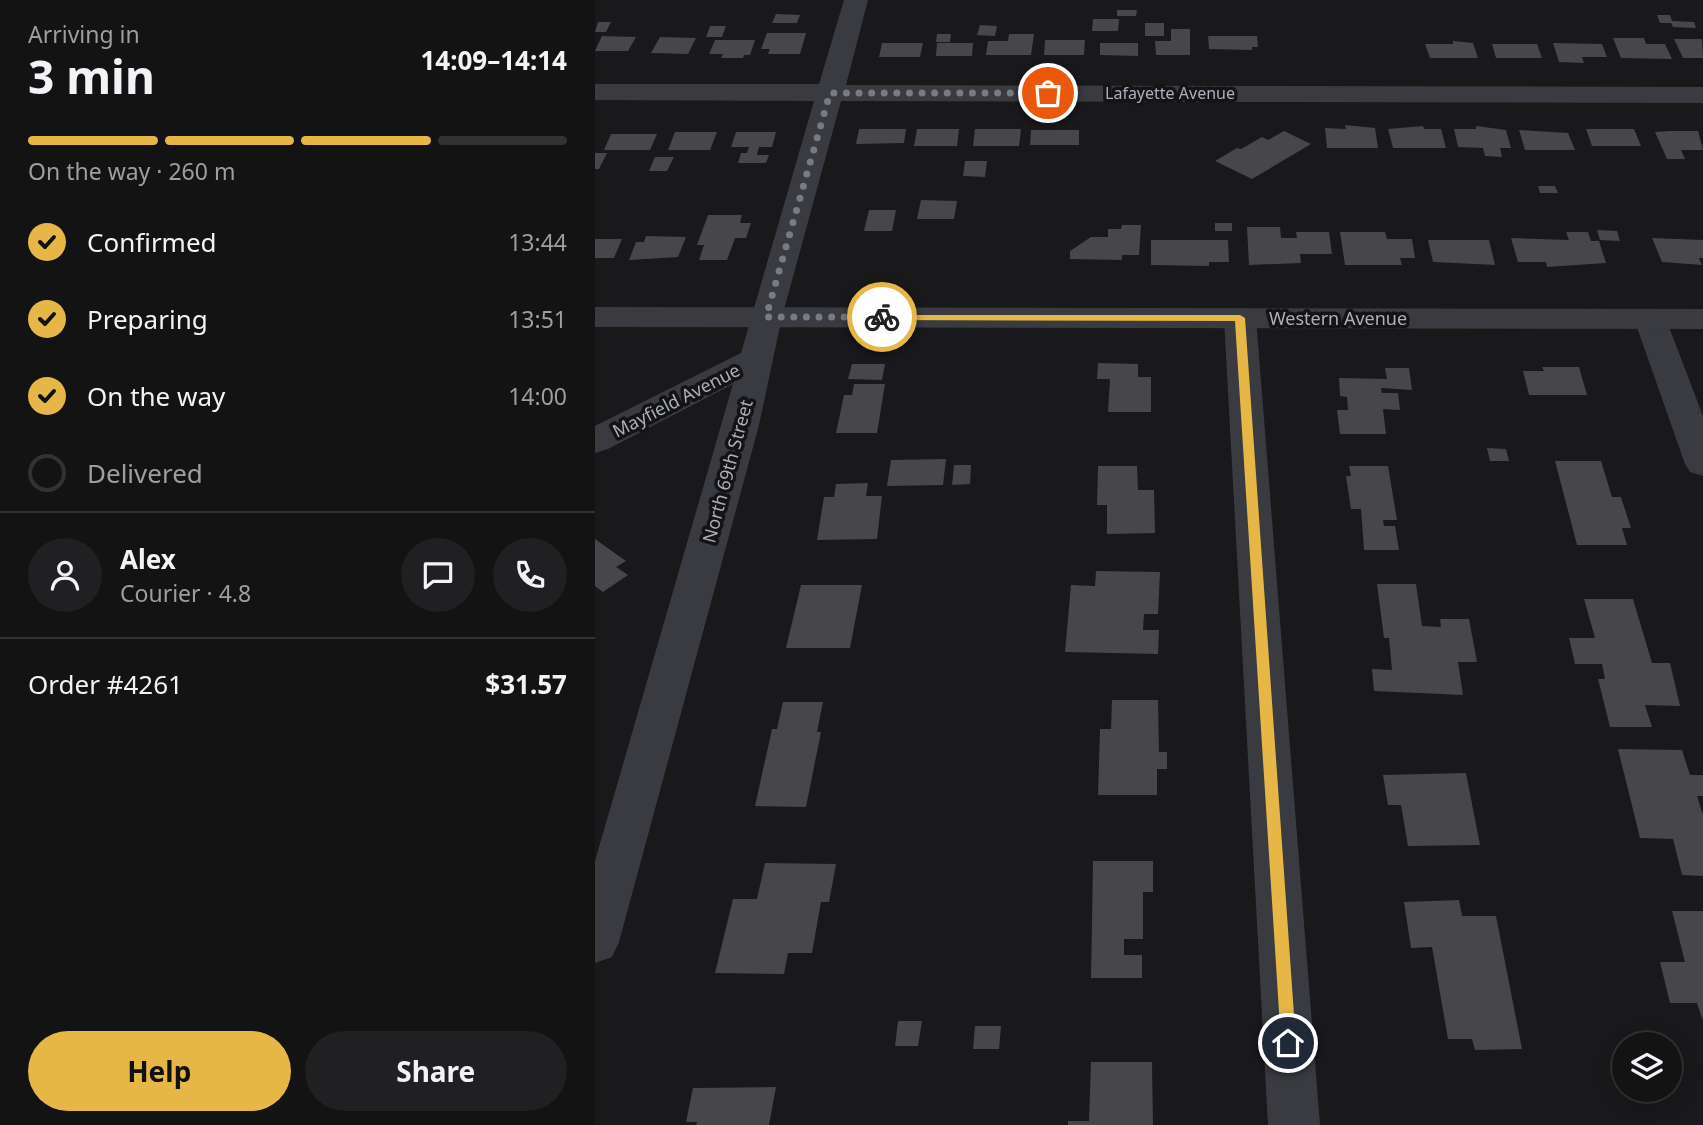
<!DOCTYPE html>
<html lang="en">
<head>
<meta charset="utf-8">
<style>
	:root { --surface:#131314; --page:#202022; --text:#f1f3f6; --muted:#9d9ea0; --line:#323234; --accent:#e6b747 }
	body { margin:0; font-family:"Noto Sans",sans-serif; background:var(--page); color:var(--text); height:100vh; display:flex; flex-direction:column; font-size:26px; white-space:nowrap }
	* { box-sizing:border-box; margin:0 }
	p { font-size:23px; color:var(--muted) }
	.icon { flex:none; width:38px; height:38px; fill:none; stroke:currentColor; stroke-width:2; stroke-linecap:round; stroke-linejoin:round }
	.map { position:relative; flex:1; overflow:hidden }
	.side { display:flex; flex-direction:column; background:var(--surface); width:595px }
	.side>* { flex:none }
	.buttons { position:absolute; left:1017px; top:1032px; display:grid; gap:14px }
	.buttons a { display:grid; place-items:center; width:70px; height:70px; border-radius:50%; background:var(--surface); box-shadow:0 4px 18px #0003,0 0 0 2px var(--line); font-size:35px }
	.pin { position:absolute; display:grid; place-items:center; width:60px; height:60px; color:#fff; margin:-30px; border:4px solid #fff; border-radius:50%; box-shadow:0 2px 7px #0007 }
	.courier { position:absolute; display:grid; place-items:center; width:70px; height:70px; margin:-35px; border:5px solid #e6b747; border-radius:50%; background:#fff; color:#222; box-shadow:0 2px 9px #0007 }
	.head em { font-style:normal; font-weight:700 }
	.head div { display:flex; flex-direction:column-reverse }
	.head { display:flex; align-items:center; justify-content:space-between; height:119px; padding:0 28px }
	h1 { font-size:46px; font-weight:700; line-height:52px }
	.bar { display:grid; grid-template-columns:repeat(4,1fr); gap:10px 7px; align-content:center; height:84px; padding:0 28px }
	.bar i { height:9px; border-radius:5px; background:var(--line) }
	.bar .on { background:var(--accent) }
	.bar p { grid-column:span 4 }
	.line { display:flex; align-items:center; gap:18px; padding:0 28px; border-top:2px solid var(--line) }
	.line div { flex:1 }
	.round { display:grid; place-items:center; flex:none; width:74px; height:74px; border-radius:37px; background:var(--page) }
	ol { padding:0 28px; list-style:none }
	li { display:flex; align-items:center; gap:21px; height:77px }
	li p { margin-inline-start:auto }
	li .icon { padding:7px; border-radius:50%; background:var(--accent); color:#111; stroke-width:4 }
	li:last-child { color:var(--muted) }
	li i { width:38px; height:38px; border:4px solid var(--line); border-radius:50% }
	.action { display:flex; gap:14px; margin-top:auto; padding:14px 28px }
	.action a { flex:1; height:80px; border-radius:42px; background:var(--accent); color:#111; font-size:28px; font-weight:700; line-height:80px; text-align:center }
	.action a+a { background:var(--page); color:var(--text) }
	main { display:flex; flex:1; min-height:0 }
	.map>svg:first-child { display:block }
</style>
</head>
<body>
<main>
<section class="side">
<div class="head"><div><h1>3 min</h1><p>Arriving in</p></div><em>14:09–14:14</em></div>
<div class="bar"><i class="on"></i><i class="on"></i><i class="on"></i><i></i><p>On the way · 260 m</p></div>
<ol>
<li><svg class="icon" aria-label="check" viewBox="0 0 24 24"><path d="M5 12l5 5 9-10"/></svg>Confirmed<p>13:44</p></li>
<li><svg class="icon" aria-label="check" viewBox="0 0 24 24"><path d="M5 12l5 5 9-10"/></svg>Preparing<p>13:51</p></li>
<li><svg class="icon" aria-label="check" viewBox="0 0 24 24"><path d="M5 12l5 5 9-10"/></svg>On the way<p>14:00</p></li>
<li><i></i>Delivered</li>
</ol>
<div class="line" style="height:126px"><a class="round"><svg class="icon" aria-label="person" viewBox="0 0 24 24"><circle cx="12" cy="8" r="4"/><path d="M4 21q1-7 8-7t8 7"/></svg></a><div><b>Alex</b><p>Courier · 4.8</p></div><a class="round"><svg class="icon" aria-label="chat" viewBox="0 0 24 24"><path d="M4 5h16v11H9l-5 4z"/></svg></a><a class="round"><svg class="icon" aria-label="phone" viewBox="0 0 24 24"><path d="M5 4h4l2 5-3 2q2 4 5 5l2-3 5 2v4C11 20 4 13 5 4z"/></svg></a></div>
<div class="line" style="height:91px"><div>Order #4261</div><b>$31.57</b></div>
<div class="action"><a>Help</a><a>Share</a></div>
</section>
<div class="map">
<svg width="1108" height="1125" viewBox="0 0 1108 1125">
	<rect width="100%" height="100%" fill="#19191b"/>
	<path fill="#46464b" d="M522 10H542L541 16H522Z
		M181 14 205 15 202 23H177Z
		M1062 15H1075L1077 21 1099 22 1101 28 1078 27 1076 23H1065Z
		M498 19H524L523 31H497Z
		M3 22H16L11 32H0Z
		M550 23H569V36H550Z
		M385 25 402 26 400 36 382 35Z
		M115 26H131L127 37H111Z
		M576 29H595V55H561L560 41H576Z
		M172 33H211L205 54H173L175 49H166Z
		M342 34H356L355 42H341Z
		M414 34H439L436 55H391L393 41H413Z
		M7 36 41 37 33 51H0Z
		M613 36H662L663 47H657V50L614 49Z
		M65 37 101 38 93 54 56 53Z
		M1018 38H1049L1051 44H1070L1077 59 1026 58Z
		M1079 39H1107L1108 58H1088Z
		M120 40H160L155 55H149L148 58H126L128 54H114Z
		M450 40H490L489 55H449Z
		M858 41 878 43 883 58H835L830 44H858Z
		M287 43H328L325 57H284Z
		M342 43H378L377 56H341Z
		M505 43H543V56L505 55Z
		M958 43 1007 44 1012 57H987L989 63 964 62Z
		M897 44H942L947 58H901Z
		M750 125 780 128 783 148H732L730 128 751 129Z
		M828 126 829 129H846L851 148H798L793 129Z
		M881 126 911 130 916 148H905L907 157 890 156 888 148 863 147 859 129H881Z
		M264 129H311L309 143 261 144Z
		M322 129H364L362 146H319Z
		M380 129H426L424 146H378Z
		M991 129H1039L1046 146H997Z
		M436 130H484V145H435Z
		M924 130 973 133 980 150H930Z
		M689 131 716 144 657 179 620 161 642 148 646 149 667 137 673 140Z
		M1075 131H1103L1108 150H1086L1090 159H1072L1060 132Z
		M80 132H122L115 150H73Z
		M141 132H181L177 147H164L162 155H174L171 163H143L146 153H152L154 147H136Z
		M16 134H62L55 150H9Z
		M0 153H12L4 169H0Z
		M60 157H79L72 171H54Z
		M370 161H392L390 177 368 176Z
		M943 186H960L963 193H945Z
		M326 200 362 201 359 219H322Z
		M274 210H301L297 231H269Z
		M113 215H147L145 223H156L151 238H140L132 260H104L109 245H102Z
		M620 223H637V231H620Z
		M527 225H546L544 255H527V260L475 259V251L496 237H513V229H526Z
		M652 227H685L686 238H702L701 232H734L737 254H705L706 263 654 265Z
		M1002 230 1022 231 1025 241 1005 240Z
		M745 232H790L792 239H817L820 258H805L807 265H750Z
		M971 232H993L996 241H1004L1011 263 952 267 951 262H923L916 238 974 240Z
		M51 236 91 237 83 257 34 260 41 242H49Z
		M1057 238 1108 240V258H1104L1107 265 1067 262Z
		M0 239H27L19 258H0Z
		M556 240H633L634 262H614V266L556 265Z
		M833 240H894L900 265 838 262Z
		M503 363 543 364V377H556V412H513L515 379H502Z
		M257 364H290L287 380 253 379Z
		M947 367H984L992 395H934L928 371H949Z
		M790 368H814L817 390 786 388 787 393H803L805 410 788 409 791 434H745L742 410H753L752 397 745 396 744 378 792 379Z
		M259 384H290L282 433H241L249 395H257Z
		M892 448 911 449 914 461H895Z
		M351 459 348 485 292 486 296 460Z
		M960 461H1006L1017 497H1026L1036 528H1027L1032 545H982Z
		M359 465H376L375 484 357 485Z
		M503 466H542L543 490H559L560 533 512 534V505H502Z
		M754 466H793L802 520H788L789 526H800L804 550H769L766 509H756L751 476H756Z
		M273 483 271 496H287L282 539 222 540 229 497H239L241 484Z
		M0 539 31 561 21 567 33 575 8 592 0 586Z
		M501 571 565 572 563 614H549L548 630H564L563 654 470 652 476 585 500 586Z
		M782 584H821L827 626 846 627 845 619H874L882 662H863L868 695 779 691 777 669 797 670 794 638H789Z
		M206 585H267L255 648H191Z
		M989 599H1038L1057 663H1075L1085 706 1050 705 1057 727H1015L1003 679H1010L1007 664H980L974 638H1000Z
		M517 700H563L564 752H572V769H562V795H503L505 729H516Z
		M188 702H228L222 732H226L211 807 160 806 177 729H182Z
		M1023 749 1087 750 1095 775H1108V796H1102L1108 815V876L1087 875 1078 839 1045 838Z
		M871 773 885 845 813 846 806 805H793L788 775Z
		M498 861H558V892H548V939H529V955H547V978H496Z
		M170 863 241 864 234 902H226L217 953H193L189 974 120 973 138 899H162Z
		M864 900 867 916H901L927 1049 880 1050 877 1039H853L837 947 816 948 809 902Z
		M1077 911H1108V1021L1102 1003H1075L1065 962H1090Z
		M303 1021H327L323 1046H300Z
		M380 1026H406L404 1049H378Z
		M496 1062H557L558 1125H473V1121H494Z
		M181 1087 174 1125H101L102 1122H91L98 1088Z"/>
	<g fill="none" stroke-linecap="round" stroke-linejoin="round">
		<path fill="#3a3b40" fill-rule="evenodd" d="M249 0H273L251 85 1108 87V103L246 101 187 317 164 425 24 942 17 957 0 963V861L138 384 13 449 0 453V426L146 353 219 101 0 100V84H224Z
			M645 308 657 311 661 318 725 1125H673L629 318 633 311Z
			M1055 309 1067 312 1071 319 1108 416V476L1095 472 1090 464 1039 319 1043 312Z"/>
		<path fill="#3a3b40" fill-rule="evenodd" d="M0 307 1108 309V329L0 327Z"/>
	</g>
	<path fill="#e6b747" d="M283 315H645L650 318 701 1043 699 1048H688L686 1043 640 321 287 320 283 319Z"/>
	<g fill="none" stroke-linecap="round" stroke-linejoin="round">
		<path stroke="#797b82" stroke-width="7" stroke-dasharray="0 12.6" d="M287 317H171L235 93H453"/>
	</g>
	<g text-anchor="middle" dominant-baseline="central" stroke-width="7" stroke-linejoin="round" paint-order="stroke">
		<g font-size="16" fill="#acb0ba" stroke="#141416">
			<text x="575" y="93">Lafayette Avenue</text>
		</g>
		<g font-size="18" fill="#acb0ba" stroke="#141416">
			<text x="743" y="318">Western Avenue</text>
			<text transform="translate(81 400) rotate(-27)">Mayfield Avenue</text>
			<text transform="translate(132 471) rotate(-75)">North 69th Street</text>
		</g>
	</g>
</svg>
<div class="buttons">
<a><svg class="icon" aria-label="layers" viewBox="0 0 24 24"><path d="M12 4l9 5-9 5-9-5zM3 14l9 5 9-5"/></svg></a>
</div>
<div class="pin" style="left:453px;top:93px;background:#ea580c"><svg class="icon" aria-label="bag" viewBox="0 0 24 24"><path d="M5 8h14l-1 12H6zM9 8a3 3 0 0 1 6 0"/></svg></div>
<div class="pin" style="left:693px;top:1043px;background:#1f2937"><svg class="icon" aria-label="home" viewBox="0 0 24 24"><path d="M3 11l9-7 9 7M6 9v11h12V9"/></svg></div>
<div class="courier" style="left:287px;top:317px"><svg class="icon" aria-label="bike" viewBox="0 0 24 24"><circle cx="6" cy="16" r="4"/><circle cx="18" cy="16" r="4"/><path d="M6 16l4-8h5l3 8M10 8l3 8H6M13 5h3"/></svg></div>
</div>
</main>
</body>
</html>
